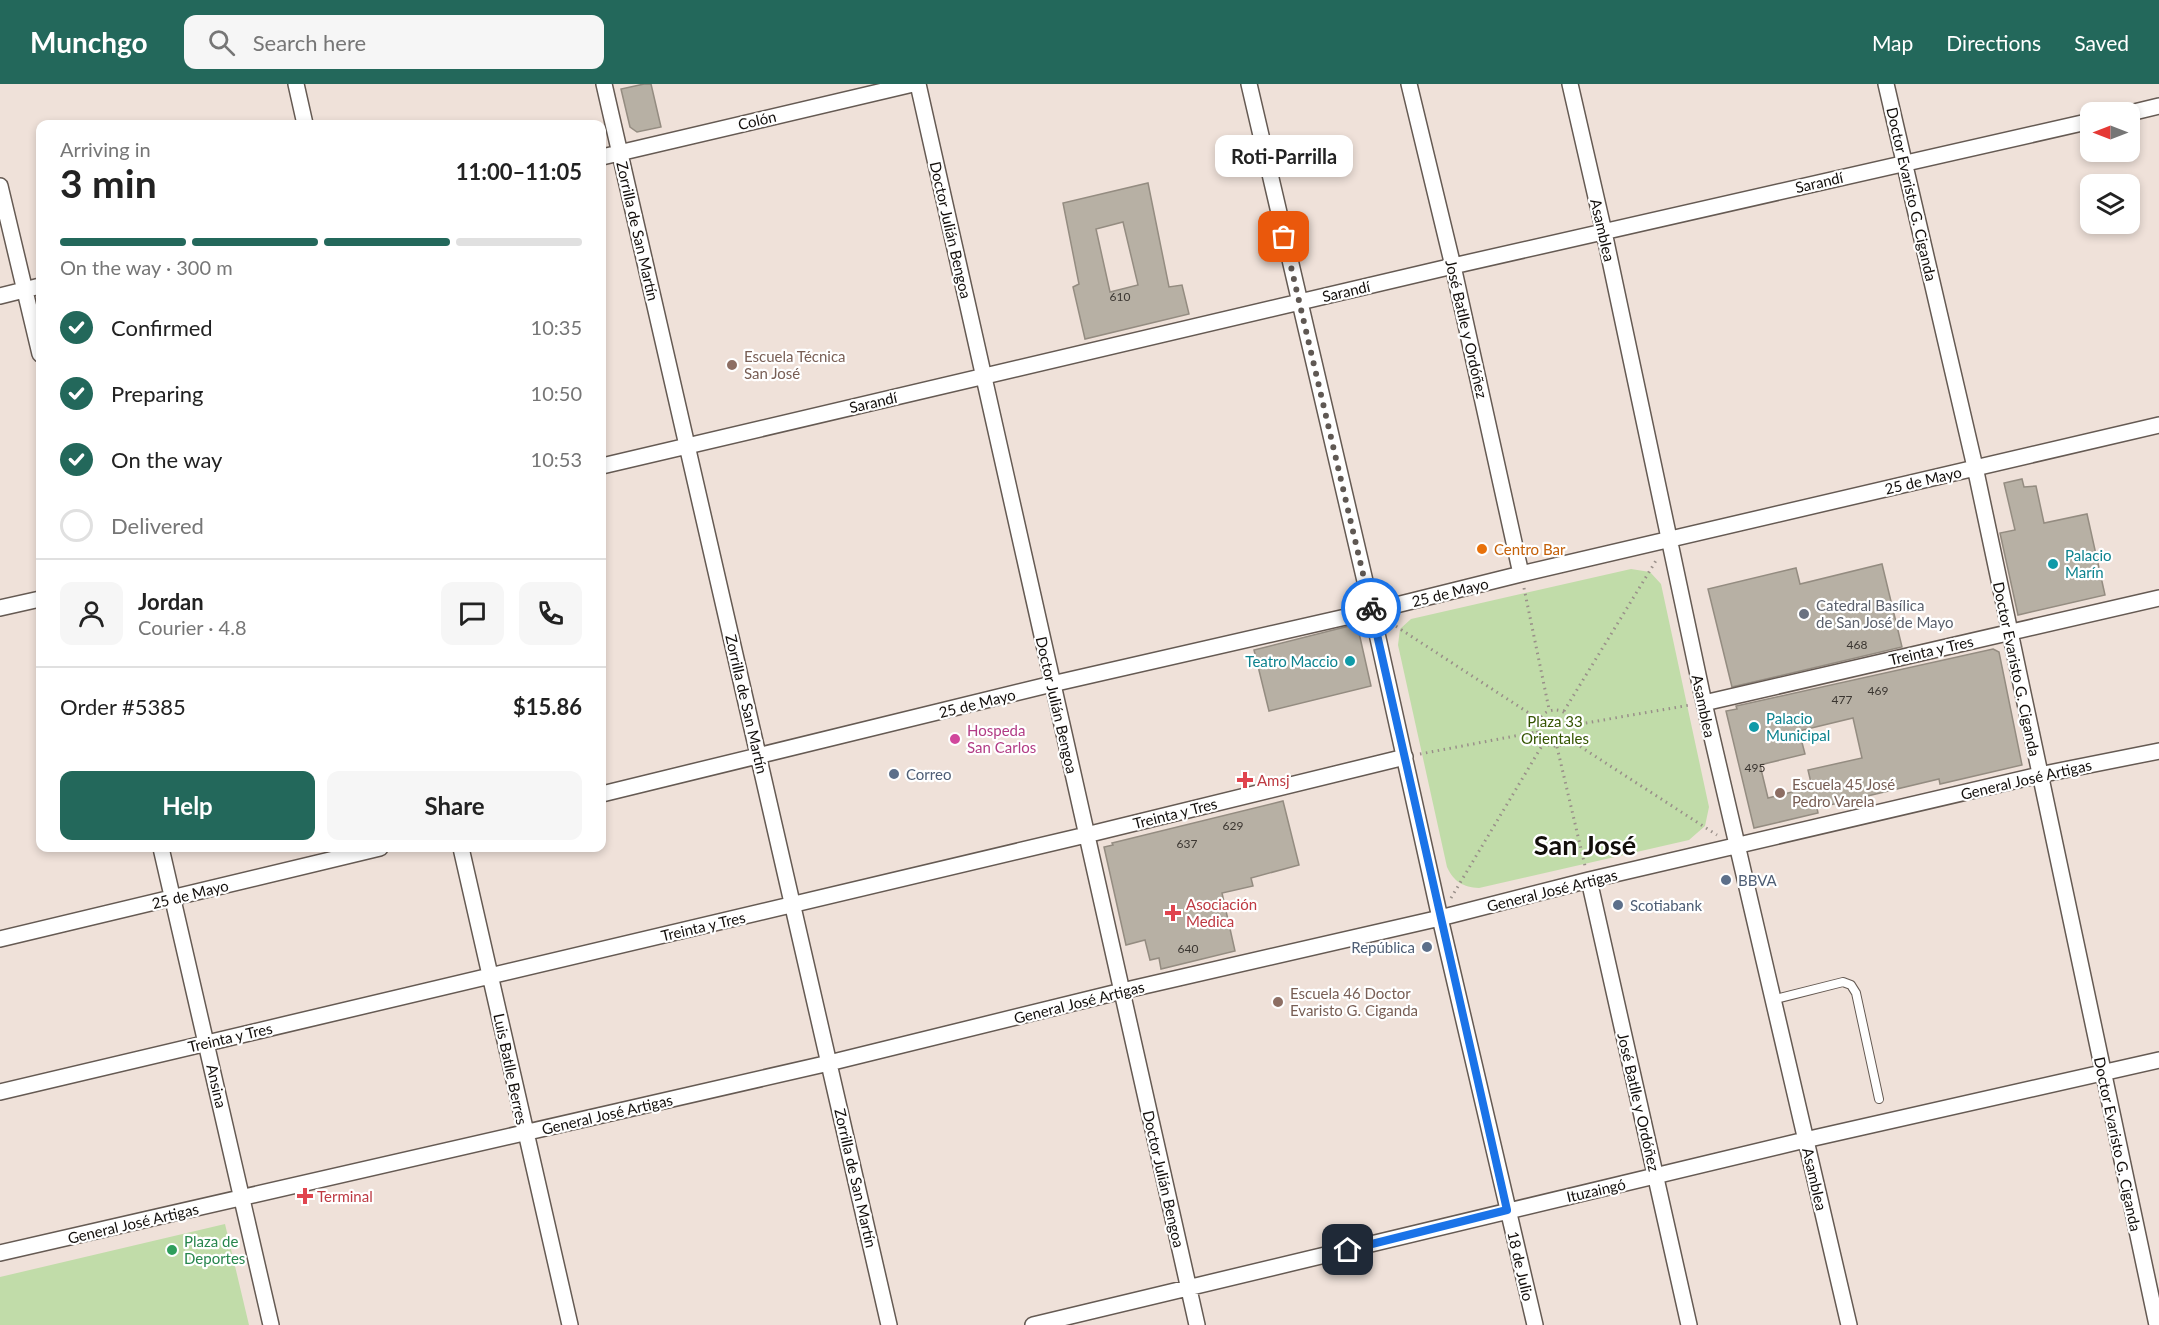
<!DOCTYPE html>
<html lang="en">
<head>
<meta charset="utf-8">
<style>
	:root { --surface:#fff; --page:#f6f6f6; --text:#222; --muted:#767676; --line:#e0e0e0; --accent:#23685b }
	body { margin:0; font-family:Lato,sans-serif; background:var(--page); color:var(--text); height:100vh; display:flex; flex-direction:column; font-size:22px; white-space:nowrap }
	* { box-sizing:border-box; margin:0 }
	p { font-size:20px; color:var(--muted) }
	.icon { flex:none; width:33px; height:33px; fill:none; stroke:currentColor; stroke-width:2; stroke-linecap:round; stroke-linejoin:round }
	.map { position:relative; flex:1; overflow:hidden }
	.drawer { position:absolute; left:36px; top:36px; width:570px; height:732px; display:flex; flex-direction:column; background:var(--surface); border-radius:12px; box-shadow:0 3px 9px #0003 }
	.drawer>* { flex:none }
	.needle { width:39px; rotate:270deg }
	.fabs { position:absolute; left:2080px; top:18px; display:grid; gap:12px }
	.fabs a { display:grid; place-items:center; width:60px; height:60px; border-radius:12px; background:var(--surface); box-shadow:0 3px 9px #0003; font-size:30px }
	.pin { position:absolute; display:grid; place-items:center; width:51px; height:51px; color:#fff; margin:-26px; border-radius:12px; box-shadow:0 3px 9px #0006 }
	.courier { position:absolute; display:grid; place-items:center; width:60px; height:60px; margin:-30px; border:4px solid #1a73e8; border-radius:50%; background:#fff; color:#222; box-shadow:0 2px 8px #0007 }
	.bubble { position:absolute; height:42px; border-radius:12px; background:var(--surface); box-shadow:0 3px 9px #0003; font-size:20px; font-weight:700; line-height:42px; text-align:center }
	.overview em { font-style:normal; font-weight:700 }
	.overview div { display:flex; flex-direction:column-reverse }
	.overview { display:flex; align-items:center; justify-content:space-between; height:102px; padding:0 24px }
	h1 { font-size:39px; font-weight:700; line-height:45px }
	.bar { display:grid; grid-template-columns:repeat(4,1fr); gap:9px 6px; align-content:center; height:72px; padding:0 24px }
	.bar i { height:8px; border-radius:4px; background:var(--line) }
	.bar .active { background:var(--accent) }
	.bar p { grid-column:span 4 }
	.line { display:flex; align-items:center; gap:15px; padding:0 24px; border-top:2px solid var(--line) }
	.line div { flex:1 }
	.round { display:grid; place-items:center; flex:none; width:63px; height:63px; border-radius:12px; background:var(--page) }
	ol { padding:0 24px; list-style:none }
	li { display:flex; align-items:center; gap:18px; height:66px }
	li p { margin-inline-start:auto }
	li .icon { padding:6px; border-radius:50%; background:var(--accent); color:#fff; stroke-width:4 }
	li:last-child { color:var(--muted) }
	li i { width:33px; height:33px; border:3px solid var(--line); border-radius:50% }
	.cta { display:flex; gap:12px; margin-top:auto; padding:12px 24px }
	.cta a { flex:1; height:69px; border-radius:12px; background:var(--accent); color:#fff; font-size:24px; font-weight:700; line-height:69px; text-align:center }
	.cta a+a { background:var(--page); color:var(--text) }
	header { display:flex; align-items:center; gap:36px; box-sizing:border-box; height:84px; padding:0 30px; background:var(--accent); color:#fff }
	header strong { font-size:28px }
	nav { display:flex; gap:33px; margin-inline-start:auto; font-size:21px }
	.search { width:420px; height:54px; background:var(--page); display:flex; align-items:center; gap:15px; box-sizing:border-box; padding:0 21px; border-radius:12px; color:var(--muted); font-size:22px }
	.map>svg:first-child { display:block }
</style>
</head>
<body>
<header>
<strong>Munchgo</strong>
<div class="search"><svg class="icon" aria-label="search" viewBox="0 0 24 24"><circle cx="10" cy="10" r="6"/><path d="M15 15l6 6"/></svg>Search here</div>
<nav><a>Map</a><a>Directions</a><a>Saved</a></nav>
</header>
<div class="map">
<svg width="2159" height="1241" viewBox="0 0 2159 1241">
	<rect width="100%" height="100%" fill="#efe1d9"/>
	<path fill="#c1dca9" d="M1631 485 1650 488 1661 500 1709 723 1705 742 1689 756 1479 804C1463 803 1454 798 1447 783L1398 561 1400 545 1411 535Z
		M225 1140 249 1241H0V1193Z"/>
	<path fill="#b7b0a4" stroke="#948c81" stroke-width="1.5" fill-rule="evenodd" d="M644 0H651L661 43 637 48 630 43 621 5Z
		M1148 99 1169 203 1182 201 1189 230 1085 255 1073 203 1079 200 1063 119ZM1123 138 1138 201 1110 208 1096 145Z
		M2022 395 2024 403 2036 402 2044 439 2087 430 2105 511 2018 531 2000 449 2015 446 2004 399Z
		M1882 480 1902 563 1732 603 1708 505 1796 484 1800 500Z
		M1357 540 1371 602 1269 627 1254 566Z
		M1993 565 1999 568 2022 681 1940 700 1939 695 1817 724 1818 729 1754 744 1726 627 1737 625 1736 622ZM1853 634 1862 674 1808 686 1812 703 1768 714 1760 681 1805 670 1799 647Z
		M1283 717 1299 781 1251 794 1253 802 1222 809 1235 867 1161 885 1159 874 1150 876 1145 856 1126 861 1104 763 1113 761 1112 759Z"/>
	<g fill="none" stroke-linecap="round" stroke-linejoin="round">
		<g stroke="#655a53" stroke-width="10">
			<path id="lane" d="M1772 916 1843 898 1851 901 1856 909 1879 1015"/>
		</g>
		<g stroke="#655a53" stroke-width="18">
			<path id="street" d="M296 0 305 40
				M604 0 889 1241
				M918 0 1197 1241
				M1249 0 1372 527 1440 834 1535 1241
				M1409 0 1453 182 1521 490
				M1570 0 1604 148 1704 619 1849 1241
				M1886 0 1975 383 2157 1241
				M2130 29 2159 22
				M602 73 913 0
				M0 102 40 270
				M0 212 40 202
				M602 382 1453 182 2091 37
				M0 524 40 515
				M1704 619 2159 514
				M602 710 1052 600 1372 527 1521 490 2159 341
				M161 764 271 1241
				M461 764 570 1241
				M1589 796 1689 1241
				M0 855 380 764
				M0 1008 1086 751 1405 673
				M0 1169 829 979 1122 907 1440 834 1589 796 2039 691 2159 667
				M1033 1241 1805 1056 2159 976"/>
		</g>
		<path stroke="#998f89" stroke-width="3" stroke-dasharray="1.5 4.5" stroke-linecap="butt" d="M1524 504 1549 625
			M1391 539 1538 635
			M1537 644a18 18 0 1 1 36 0a18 18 0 1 1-36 0Z
			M1564 627 1657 475
			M1574 641 1690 621
			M1570 656 1717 751
			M1557 663 1585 782
			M1420 670 1536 648
			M1451 814 1543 660"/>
		<use href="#lane" stroke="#fff" stroke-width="8"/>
		<use href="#street" stroke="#fff" stroke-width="15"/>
	</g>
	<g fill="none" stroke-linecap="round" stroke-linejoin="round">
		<path stroke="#5f5853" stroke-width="6" stroke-dasharray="0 10.8" d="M1284 153 1371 524"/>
		<path stroke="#1a73e8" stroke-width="8" d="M1348 1166 1507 1126 1371 524"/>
	</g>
	<g fill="#8d6e63" stroke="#fff" stroke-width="2">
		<circle cx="732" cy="281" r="6"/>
		<circle cx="1780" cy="709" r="6"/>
		<circle cx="1278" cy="918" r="6"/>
	</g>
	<circle fill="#e8710a" stroke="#fff" stroke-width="2" cx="1482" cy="465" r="6"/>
	<g fill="#0f9aa8" stroke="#fff" stroke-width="2">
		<circle cx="2053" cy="480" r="6"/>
		<circle cx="1350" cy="577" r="6"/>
		<circle cx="1754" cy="643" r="6"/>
	</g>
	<circle fill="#6b7280" stroke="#fff" stroke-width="2" cx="1804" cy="530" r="6"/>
	<circle fill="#d1479c" stroke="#fff" stroke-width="2" cx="955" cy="655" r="6"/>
	<g fill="#5c6f8a" stroke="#fff" stroke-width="2">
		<circle cx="894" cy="690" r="6"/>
		<circle cx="1726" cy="796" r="6"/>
		<circle cx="1618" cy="821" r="6"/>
		<circle cx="1427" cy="863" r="6"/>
	</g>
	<g fill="#e0444e" stroke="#fff" stroke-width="2">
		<path d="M1242 687h6v6h6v6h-6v6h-6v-6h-6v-6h6z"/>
		<path d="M1170 820h6v6h6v6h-6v6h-6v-6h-6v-6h6z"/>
		<path d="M302 1103h6v6h6v6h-6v6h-6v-6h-6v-6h6z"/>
	</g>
	<circle fill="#2e9e5b" stroke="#fff" stroke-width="2" cx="172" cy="1166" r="6"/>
	<g text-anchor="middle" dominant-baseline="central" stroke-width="4.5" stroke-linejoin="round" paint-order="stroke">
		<g font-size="12" fill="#3b3631">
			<text x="1120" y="212">610</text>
			<text x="1857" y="560">468</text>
			<text x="1878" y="606">469</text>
			<text x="1842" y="615">477</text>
			<text x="1755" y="683">495</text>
			<text x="1233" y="741">629</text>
			<text x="1187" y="759">637</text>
			<text x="1188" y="864">640</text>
		</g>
		<g font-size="15" fill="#120e0b" stroke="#fff">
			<text transform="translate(757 36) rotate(-13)">Colón</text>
			<text transform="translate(1819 98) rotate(-13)">Sarandí</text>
			<text transform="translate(1912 110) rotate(77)">Doctor Evaristo G. Ciganda</text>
			<text transform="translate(951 146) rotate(77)">Doctor Julián Bengoa</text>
			<text transform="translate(1603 146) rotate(77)">Asamblea</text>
			<text transform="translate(638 147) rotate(77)">Zorrilla de San Martín</text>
			<text transform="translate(1346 207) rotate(-13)">Sarandí</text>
			<text transform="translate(1467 245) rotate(77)">José Batlle y Ordóñez</text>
			<text transform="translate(873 318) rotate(-13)">Sarandí</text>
			<text transform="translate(1923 396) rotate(-13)">25 de Mayo</text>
			<text transform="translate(1450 508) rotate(-14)">25 de Mayo</text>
			<text transform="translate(1931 566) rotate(-13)">Treinta y Tres</text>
			<text transform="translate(2017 585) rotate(78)">Doctor Evaristo G. Ciganda</text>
			<text transform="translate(977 619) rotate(-14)">25 de Mayo</text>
			<text transform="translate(747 620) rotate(77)">Zorrilla de San Martín</text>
			<text transform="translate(1057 621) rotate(77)">Doctor Julián Bengoa</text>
			<text transform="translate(1704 622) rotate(78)">Asamblea</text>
			<text transform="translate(2026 695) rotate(-13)">General José Artigas</text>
			<text transform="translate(1175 729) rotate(-14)">Treinta y Tres</text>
			<text transform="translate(1552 806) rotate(-14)">General José Artigas</text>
			<text transform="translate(190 810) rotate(-14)">25 de Mayo</text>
			<text transform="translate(703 842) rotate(-13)">Treinta y Tres</text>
			<text transform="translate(1079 918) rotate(-14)">General José Artigas</text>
			<text transform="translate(230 953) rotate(-13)">Treinta y Tres</text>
			<text transform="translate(511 985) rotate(78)">Luis Batlle Berres</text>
			<text transform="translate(217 1002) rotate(77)">Ansina</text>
			<text transform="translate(1639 1018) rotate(77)">José Batlle y Ordóñez</text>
			<text transform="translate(607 1030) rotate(-13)">General José Artigas</text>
			<text transform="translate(2118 1060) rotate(78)">Doctor Evaristo G. Ciganda</text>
			<text transform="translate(856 1094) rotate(77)">Zorrilla de San Martín</text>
			<text transform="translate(1164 1095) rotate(77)">Doctor Julián Bengoa</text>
			<text transform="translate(1815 1095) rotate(77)">Asamblea</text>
			<text transform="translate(1596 1106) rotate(-13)">Ituzaingó</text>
			<text transform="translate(133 1139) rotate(-13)">General José Artigas</text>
			<text transform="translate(1521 1182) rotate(77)">18 de Julio</text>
		</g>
		<g font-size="15" fill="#785e54" stroke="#fff" text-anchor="start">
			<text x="744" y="272">Escuela Técnica<tspan x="744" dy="17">San José</tspan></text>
			<text x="1792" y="700">Escuela 45 José<tspan x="1792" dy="17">Pedro Varela</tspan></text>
			<text x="1290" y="909">Escuela 46 Doctor<tspan x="1290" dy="17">Evaristo G. Ciganda</tspan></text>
		</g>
		<g font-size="15" fill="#c56008" stroke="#fff" text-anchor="start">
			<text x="1494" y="465">Centro Bar</text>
		</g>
		<g font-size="15" fill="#0d838f" stroke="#fff" text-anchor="start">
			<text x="2065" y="471">Palacio<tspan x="2065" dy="17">Marín</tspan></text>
			<text x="1338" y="577" text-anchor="end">Teatro Maccio</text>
			<text x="1766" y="634">Palacio<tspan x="1766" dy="17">Municipal</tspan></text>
		</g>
		<g font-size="15" fill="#5b616d" stroke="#fff" text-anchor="start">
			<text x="1816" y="521">Catedral Basílica<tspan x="1816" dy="17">de San José de Mayo</tspan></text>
		</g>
		<g font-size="15" fill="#355503" stroke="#fff">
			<text x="1555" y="637">Plaza 33<tspan x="1555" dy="17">Orientales</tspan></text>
		</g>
		<g font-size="15" fill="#b23c85" stroke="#fff" text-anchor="start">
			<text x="967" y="646">Hospeda<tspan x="967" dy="17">San Carlos</tspan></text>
		</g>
		<g font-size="15" fill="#4e5e75" stroke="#fff" text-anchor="start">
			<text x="906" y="690">Correo</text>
			<text x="1738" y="796">BBVA</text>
			<text x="1630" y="821">Scotiabank</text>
			<text x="1415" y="863" text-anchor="end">República</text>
		</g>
		<g font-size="15" fill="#be3a42" stroke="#fff" text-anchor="start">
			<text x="1257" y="696">Amsj</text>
			<text x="1186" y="820">Asociación<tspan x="1186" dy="17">Medica</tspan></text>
			<text x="317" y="1112">Terminal</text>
		</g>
		<g font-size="15" fill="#27864d" stroke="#fff" text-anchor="start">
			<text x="184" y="1157">Plaza de<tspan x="184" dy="17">Deportes</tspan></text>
		</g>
		<g font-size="27" font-weight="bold" fill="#120e0b" stroke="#fff">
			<text x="1585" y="760">San José</text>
		</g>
	</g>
</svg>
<div class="fabs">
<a><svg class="needle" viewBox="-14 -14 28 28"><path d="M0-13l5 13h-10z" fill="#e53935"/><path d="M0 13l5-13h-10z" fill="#767676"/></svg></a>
<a><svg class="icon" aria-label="layers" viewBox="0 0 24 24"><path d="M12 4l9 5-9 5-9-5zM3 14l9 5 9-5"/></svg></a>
</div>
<div class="pin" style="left:1284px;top:153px;background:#ea580c"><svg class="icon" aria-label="bag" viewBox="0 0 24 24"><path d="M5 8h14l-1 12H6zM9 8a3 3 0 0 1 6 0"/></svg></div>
<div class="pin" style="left:1348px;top:1166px;background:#1f2937"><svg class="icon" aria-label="home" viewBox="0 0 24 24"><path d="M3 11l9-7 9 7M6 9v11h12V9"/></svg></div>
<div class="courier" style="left:1371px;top:524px"><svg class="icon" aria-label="bike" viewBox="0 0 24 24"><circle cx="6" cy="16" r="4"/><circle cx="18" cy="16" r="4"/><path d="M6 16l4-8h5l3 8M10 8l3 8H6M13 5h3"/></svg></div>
<div class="bubble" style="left:1215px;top:51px;width:138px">Roti-Parrilla</div>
<section class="drawer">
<div class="overview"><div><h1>3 min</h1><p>Arriving in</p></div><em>11:00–11:05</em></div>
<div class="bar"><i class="active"></i><i class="active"></i><i class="active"></i><i></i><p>On the way · 300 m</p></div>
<ol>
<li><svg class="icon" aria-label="check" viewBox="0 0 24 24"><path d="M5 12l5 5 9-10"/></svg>Confirmed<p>10:35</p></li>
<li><svg class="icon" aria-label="check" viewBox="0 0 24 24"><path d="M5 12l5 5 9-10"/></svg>Preparing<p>10:50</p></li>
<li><svg class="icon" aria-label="check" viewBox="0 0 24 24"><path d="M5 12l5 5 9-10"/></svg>On the way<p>10:53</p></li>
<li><i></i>Delivered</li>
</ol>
<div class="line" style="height:108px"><a class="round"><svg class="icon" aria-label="person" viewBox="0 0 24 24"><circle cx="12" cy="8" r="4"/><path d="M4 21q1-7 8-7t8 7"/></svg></a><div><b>Jordan</b><p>Courier · 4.8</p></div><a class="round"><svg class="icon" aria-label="chat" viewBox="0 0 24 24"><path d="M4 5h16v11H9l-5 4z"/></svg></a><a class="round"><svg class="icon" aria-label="phone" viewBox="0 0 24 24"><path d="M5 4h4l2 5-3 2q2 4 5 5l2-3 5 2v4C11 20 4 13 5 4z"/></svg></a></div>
<div class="line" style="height:78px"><div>Order #5385</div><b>$15.86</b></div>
<div class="cta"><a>Help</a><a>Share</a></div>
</section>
</div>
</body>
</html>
